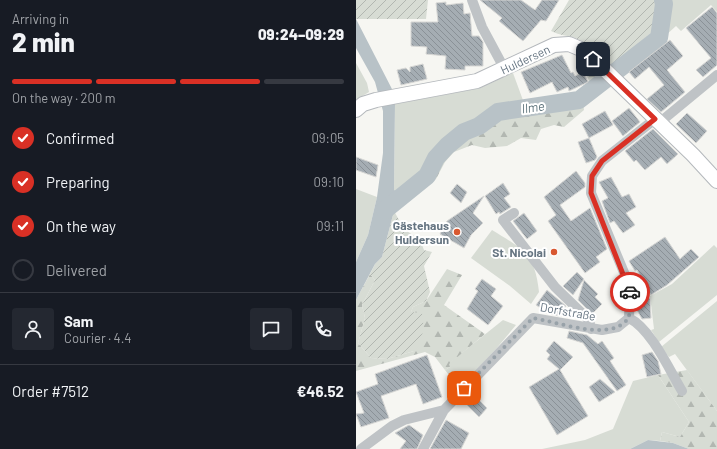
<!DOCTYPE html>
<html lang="en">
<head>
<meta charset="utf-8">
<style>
	:root { --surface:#171b24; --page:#242831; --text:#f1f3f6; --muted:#9ea1a6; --line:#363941; --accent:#d93025 }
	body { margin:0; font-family:Barlow,sans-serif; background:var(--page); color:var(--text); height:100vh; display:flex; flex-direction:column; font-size:15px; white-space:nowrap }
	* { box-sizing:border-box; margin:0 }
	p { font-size:13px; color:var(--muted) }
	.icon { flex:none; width:22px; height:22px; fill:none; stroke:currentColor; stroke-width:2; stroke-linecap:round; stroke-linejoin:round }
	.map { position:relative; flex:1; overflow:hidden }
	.panel { display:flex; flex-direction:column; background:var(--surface); width:356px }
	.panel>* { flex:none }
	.pin { position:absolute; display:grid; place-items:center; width:34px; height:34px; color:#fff; margin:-17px; border-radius:8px; box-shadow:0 2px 6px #0006 }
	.courier { position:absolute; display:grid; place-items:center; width:40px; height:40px; margin:-20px; border:3px solid #d93025; border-radius:50%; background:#fff; color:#222; box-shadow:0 1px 5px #0007 }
	.overview em { font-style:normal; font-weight:800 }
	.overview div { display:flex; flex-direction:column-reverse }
	.overview { display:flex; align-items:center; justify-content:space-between; height:68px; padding:0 12px }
	h1 { font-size:26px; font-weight:800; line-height:30px }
	.bar { display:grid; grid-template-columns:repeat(4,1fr); gap:6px 4px; align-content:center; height:48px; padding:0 12px }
	.bar i { height:5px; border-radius:3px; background:var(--line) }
	.bar .selected { background:var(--accent) }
	.bar p { grid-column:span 4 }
	.line { display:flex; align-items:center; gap:10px; padding:0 12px; border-top:1px solid var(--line) }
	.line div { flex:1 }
	.round { display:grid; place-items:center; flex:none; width:42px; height:42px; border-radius:4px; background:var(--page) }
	ol { padding:0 12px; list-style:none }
	li { display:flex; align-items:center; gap:12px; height:44px }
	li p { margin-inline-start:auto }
	li .icon { padding:4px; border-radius:50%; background:var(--accent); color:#fff; stroke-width:4 }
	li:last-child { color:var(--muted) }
	li i { width:22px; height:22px; border:2px solid var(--line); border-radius:50% }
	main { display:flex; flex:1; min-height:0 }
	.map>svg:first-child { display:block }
</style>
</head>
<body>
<main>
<section class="panel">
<div class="overview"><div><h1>2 min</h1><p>Arriving in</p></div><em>09:24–09:29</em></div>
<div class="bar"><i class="selected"></i><i class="selected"></i><i class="selected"></i><i></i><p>On the way · 200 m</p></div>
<ol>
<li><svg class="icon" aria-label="check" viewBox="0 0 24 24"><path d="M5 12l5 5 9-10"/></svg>Confirmed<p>09:05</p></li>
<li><svg class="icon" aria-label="check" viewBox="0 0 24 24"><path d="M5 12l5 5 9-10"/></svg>Preparing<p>09:10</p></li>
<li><svg class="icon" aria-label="check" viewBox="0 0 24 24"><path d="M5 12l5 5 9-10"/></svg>On the way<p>09:11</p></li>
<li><i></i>Delivered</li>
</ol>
<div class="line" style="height:72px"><a class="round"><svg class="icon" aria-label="person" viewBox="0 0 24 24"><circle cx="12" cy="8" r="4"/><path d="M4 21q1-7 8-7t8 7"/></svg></a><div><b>Sam</b><p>Courier · 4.4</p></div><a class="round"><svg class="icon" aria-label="chat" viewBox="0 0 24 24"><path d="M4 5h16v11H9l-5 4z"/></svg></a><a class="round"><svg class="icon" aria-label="phone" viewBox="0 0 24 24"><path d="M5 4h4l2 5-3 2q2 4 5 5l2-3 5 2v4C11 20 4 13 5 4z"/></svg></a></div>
<div class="line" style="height:52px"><div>Order #7512</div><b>€46.52</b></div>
</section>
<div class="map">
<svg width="361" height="449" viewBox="0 0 361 449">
	<defs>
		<pattern id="forest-firs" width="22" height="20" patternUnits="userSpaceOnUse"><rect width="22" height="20" fill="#d7dcd4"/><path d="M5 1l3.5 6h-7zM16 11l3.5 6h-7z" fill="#b2b7b1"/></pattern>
		<pattern id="garden-furrows" width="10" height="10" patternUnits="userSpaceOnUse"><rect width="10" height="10" fill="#d7dcd4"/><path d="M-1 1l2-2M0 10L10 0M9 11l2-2" fill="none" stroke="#b2b7b1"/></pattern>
		<pattern id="building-back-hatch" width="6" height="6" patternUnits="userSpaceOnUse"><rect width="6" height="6" fill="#a5adb3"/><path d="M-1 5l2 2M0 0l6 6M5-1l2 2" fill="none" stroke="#8a9197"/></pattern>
	</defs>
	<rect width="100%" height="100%" fill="#f6f6f2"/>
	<path fill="#d7dcd4" d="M301 0H361V12L355 5 325 31 320 26 288 55 264 75 257 68 299 34Z
		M0 63 11 83 13 92 0 100Z
		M157 73 168 103 142 109 103 130 76 158 64 175 41 192 38 191 39 104 124 88Z
		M0 189 21 197 12 235 0 262Z
		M136 230C167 249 179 254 183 292L175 304 154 286 115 258Z
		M358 245 361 248V295L303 342 295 330 298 329 294 296 316 284Z
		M361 301V411L319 354 313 357 305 347Z
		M147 320 160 325 140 349 108 383 101 376 97 380 89 370 94 367 92 364Z
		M302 375 333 422 324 437 306 432 304 441 292 440 274 449H186L229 440 257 429 277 381Z"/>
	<path fill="url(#forest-firs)" d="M230 64 254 85 242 94 227 101 228 110 208 127 198 125 185 129 180 140 165 138 151 146 129 148 116 145 98 152 89 162 80 179 38 211 41 192 65 175 84 146 103 130 142 109 219 94 230 89 234 84 230 73 232 71Z
		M91 269 106 275 88 305 129 334 93 364 94 367 89 370 79 357 69 352 0 371V300L14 274 19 280 6 305 9 318 2 343 15 358 31 359 58 351 55 312 57 307 70 301Z
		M331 370 361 411V449H333L317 443 304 441 306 432 324 437 333 422 302 375Z"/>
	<path fill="url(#garden-furrows)" d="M0 0H72L70 19H0Z
		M213 0H301L299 34 257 68C246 57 234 43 219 38 210 35 205 36 195 31Z
		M38 211 48 229 64 240 68 250 76 252 68 266 74 292 70 301 57 307 55 312 66 313 68 330 58 351 31 359 15 358 2 343 9 318 6 305 19 280 14 274 19 264 26 257Z"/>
	<path fill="#b8c2c7" d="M0 19 37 91 39 104 38 190 41 192 38 211 26 257 19 264 0 300V262L12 235 21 197 27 153V111L19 82 0 48Z
		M292 440 317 443 333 449H274Z"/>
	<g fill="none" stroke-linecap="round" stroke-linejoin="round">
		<path stroke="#b8c2c7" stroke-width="18" d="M29 210 71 176 80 158 91 146 108 132 123 126 142 112 223 100 303 38 308 4 307 0"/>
	</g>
	<path fill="url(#building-back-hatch)" stroke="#d7d7d5" d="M124 0H165L179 10 186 0H203L190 21 185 20 167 41 143 21 146 18Z
		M90 2V5L107 3 108 14 114 13 116 36H123L127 42V66H109V70L89 69 90 56 70 54 71 47 55 46V22H82L80 3Z
		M356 7 361 13V65L347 77 340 70 355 58 330 28Z
		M314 40 327 56 311 70 329 92 305 112 291 99 308 85 293 67 279 79 273 72Z
		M206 55 215 73 217 72 219 76 227 72 232 82 213 91 212 87 201 92 196 82 174 93 165 72Z
		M67 64 71 79 45 85 41 70 50 68 54 72V67Z
		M273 108 284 122 267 136 256 121Z
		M249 111 257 125 233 138 226 124Z
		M331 113 351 131 340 143 320 124Z
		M297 129 322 154 311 164 305 157 289 170 280 160 278 162 269 151Z
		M233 138 241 157 239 160 230 163 222 142Z
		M0 157 22 165 20 177 0 170Z
		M220 171 229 183V187L204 205 215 221 234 208 251 249 240 257 244 262 229 273 192 221 200 215 188 197Z
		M255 177 266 197 273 194 280 207 270 213 279 225 267 233 258 221 254 223 246 201 252 198 243 182Z
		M147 183 154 194 148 198 155 207 144 214 143 212 140 214 129 196Z
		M101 184 111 192 105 203 94 193Z
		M128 196 117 213 127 223 115 235 108 248 84 234 91 221Z
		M168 213 181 231 171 239 157 221Z
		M309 237 324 259 335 249 343 257 311 285 295 295 281 270 279 271 273 261Z
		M221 272 228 279 217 295 207 286Z
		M126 279 140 289 135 296 147 306 132 325 111 309 122 291 119 289Z
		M228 280 242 294 239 297 246 304 236 314 222 300Z
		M191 290 210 306 203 316 194 314 180 305Z
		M294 298 295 318 286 319 281 310V299Z
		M213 331 231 335 242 344 246 341 258 358 254 361 270 385 261 391 227 343 211 338Z
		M198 341 217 357 204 370 232 416 201 435 173 387 203 369 191 359 194 355 190 351Z
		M296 352 302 361 305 374 291 377 286 355Z
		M71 355 86 397 67 404 60 384 25 396 33 418 5 427 0 414 8 413 0 392 22 384 19 374Z
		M101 377 106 382 97 392 92 386Z
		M244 379 259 392 243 402 233 387Z
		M117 394 131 408 123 417 109 403Z
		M90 420 113 433 105 449H74Z
		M53 425 67 435 61 449H44L50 441 39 433Z"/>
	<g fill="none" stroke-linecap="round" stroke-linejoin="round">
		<g stroke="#b4b8bc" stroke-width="16">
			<path id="secondary" d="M0 110 7 104 20 100 121 81 198 45 213 44 227 50 247 68 337 155 361 181"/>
		</g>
		<path stroke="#bfc3c6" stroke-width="10" d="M116 0 126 27 148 68
			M303 123 361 75
			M158 213 147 220 199 287 233 320 235 329
			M273 318C295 329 313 369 326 391
			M5 449 36 426 48 420 88 410 177 318 246 330 262 327 273 318 274 287 235 193 236 176 246 161 299 119
			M67 449 88 410"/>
		<use href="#secondary" stroke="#fff" stroke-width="14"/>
	</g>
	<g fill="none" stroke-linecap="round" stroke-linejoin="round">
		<path stroke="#98a2a9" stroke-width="4" stroke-dasharray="0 7.2" d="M108 388 177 318C201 322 238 336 261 327 265 326 270 321 273 318L274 292"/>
		<path stroke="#d93025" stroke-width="5" d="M237 59 299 119 246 161 236 176 235 193 274 292"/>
	</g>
	<g fill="#d85830" stroke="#fff" stroke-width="1.5">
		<circle cx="101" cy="232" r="4"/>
		<circle cx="198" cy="252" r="4"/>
	</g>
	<g text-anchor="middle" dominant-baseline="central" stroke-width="4" stroke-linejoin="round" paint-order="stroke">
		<g font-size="12" fill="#667582" stroke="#fff">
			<text transform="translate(169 59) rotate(-25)">Huldersen</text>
			<text transform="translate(212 311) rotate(10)">Dorfstraße</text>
		</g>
		<g font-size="12" font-weight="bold" fill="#667582" stroke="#fff" text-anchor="end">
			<text x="93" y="225">Gästehaus<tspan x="93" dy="14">Huldersun</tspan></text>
			<text x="190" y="252">St. Nicolai</text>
		</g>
		<g font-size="13" font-style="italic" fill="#62777f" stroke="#fff">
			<text transform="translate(177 107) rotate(-8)">Ilme</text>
		</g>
	</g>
</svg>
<div class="pin" style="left:108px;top:388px;background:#ea580c"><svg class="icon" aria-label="bag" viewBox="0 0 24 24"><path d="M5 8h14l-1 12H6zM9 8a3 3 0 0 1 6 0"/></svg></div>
<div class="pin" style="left:237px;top:59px;background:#1f2937"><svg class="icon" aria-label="home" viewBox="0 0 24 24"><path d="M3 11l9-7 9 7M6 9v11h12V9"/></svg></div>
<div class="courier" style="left:274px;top:292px"><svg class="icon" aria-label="car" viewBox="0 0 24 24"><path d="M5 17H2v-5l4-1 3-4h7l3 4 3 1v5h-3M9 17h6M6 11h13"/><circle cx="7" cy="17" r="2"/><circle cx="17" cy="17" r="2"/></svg></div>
</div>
</main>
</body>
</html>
